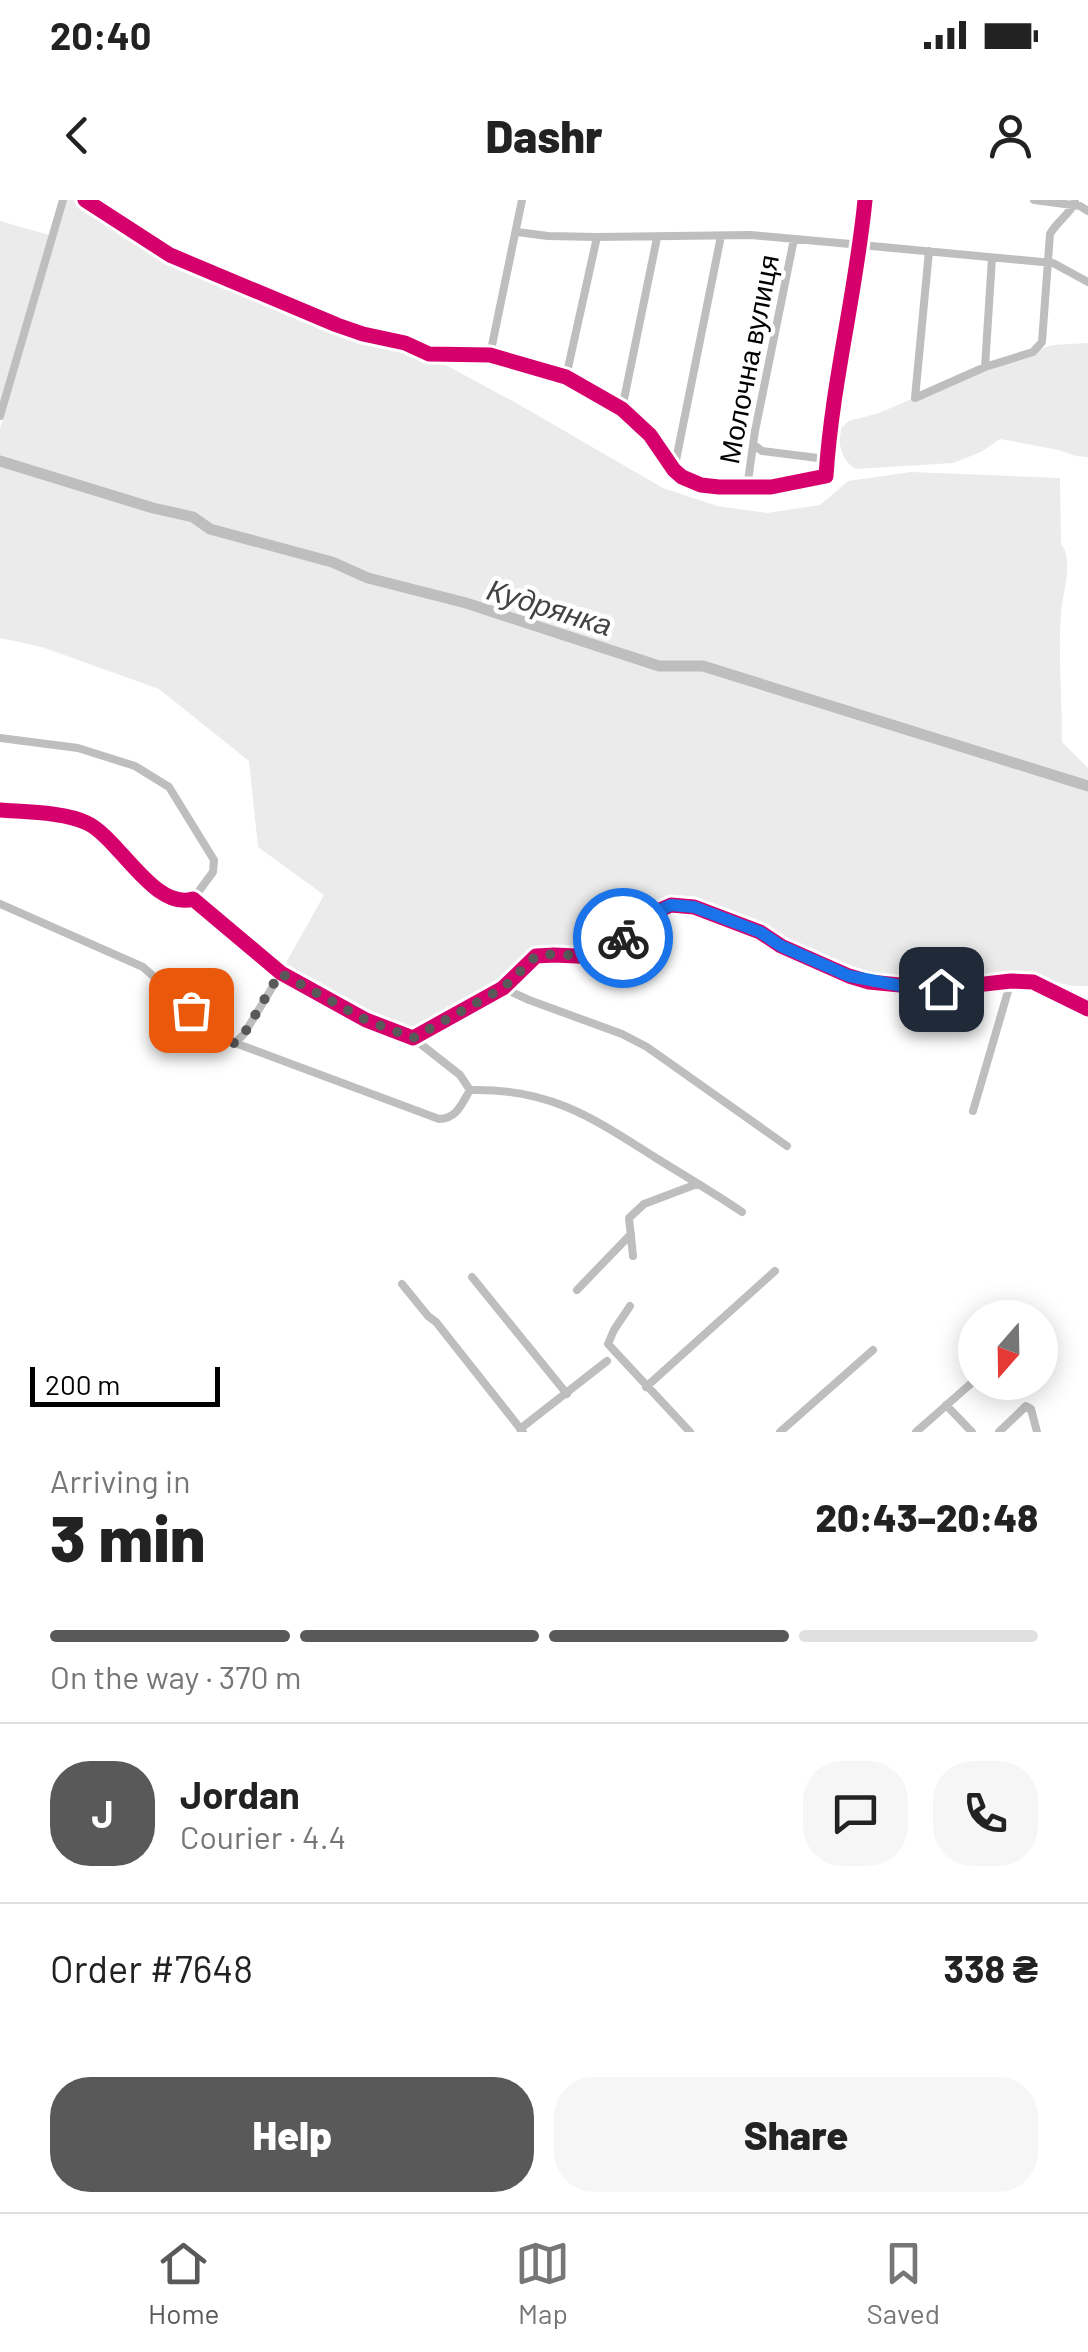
<!DOCTYPE html>
<html lang="en">
<head>
<meta charset="utf-8">
<style>
	:root { --surface:#fff; --page:#f6f6f6; --text:#222; --muted:#767676; --line:#e0e0e0; --accent:#595959 }
	body { margin:0; font-family:Barlow,sans-serif; background:var(--page); color:var(--text); height:100vh; display:flex; flex-direction:column; font-size:38px; white-space:nowrap }
	* { box-sizing:border-box; margin:0 }
	p { font-size:32px; color:var(--muted) }
	.icon { flex:none; width:55px; height:55px; fill:none; stroke:currentColor; stroke-width:2; stroke-linecap:round; stroke-linejoin:round }
	.map { position:relative; height:1232px; overflow:hidden }
	.sheet { display:flex; flex-direction:column; background:var(--surface); flex:1 }
	.sheet>* { flex:none }
	.needle { width:65px; rotate:200deg }
	.fabs { position:absolute; left:958px; top:1100px; display:grid; gap:20px }
	.fabs a { display:grid; place-items:center; width:100px; height:100px; border-radius:50%; background:var(--surface); box-shadow:0 5px 25px #0003; font-size:50px }
	.scale { position:absolute; left:30px; bottom:25px; width:190px; box-sizing:border-box; padding-left:10px; border:5px solid #000; border-top:0; font-size:28px; line-height:35px; white-space:nowrap; color:#000; -webkit-text-stroke:8px #fff; paint-order:stroke }
	.pin { position:absolute; display:grid; place-items:center; width:85px; height:85px; color:#fff; margin:-42px; border-radius:20px; box-shadow:0 5px 15px #0006 }
	.courier { position:absolute; display:grid; place-items:center; width:100px; height:100px; margin:-50px; border:8px solid #1a73e8; border-radius:50%; background:#fff; color:#222; box-shadow:0 2px 12px #0007 }
	.overview em { font-style:normal; font-weight:800 }
	.overview div { display:flex; flex-direction:column-reverse }
	.overview { display:flex; align-items:center; justify-content:space-between; height:170px; padding:0 50px }
	h1 { font-size:65px; font-weight:800; line-height:75px }
	.bar { display:grid; grid-template-columns:repeat(4,1fr); gap:15px 10px; align-content:center; height:120px; padding:0 50px }
	.bar i { height:12px; border-radius:8px; background:var(--line) }
	.bar .selected { background:var(--accent) }
	.bar p { grid-column:span 4 }
	.line { display:flex; align-items:center; gap:25px; padding:0 50px; border-top:2px solid var(--line) }
	.line div { flex:1 }
	.round { display:grid; place-items:center; flex:none; width:105px; height:105px; border-radius:40px; background:var(--page) }
	.cta { display:flex; gap:20px; margin-top:auto; padding:20px 50px }
	.cta a { flex:1; height:115px; border-radius:40px; background:var(--accent); color:#fff; font-size:40px; font-weight:800; line-height:115px; text-align:center }
	.cta a+a { background:var(--page); color:var(--text) }
	.status { display:flex; justify-content:space-between; align-items:center; height:70px; padding:0 50px; background:var(--surface); direction:ltr }
	.status svg { height:28px; fill:currentColor }
	header { display:flex; justify-content:space-between; align-items:center; height:130px; padding:0 50px; background:var(--surface); font-size:45px; font-weight:800 }
	.tabs { display:flex; justify-content:space-around; align-items:center; height:140px; border-top:2px solid var(--line); background:var(--surface); font-size:28px; color:var(--muted) }
	.tabs a { display:grid; justify-items:center; gap:5px }
	.tabs .selected { color:var(--accent) }
	.map>svg:first-child { display:block }
</style>
</head>
<body>
<div class="status"><b>20:40</b><svg viewBox="0 0 49 12"><path d="M0 12V9h3v3zM5 12V6h3v6zM10 12V3h3v9zM15 12V0h3v12zM26 1h20v11H26zM47 4h2v5h-2z"/></svg></div>
<header><svg class="icon" aria-label="back" viewBox="0 0 24 24"><path d="M15 5l-7 7 7 7"/></svg>Dashr<svg class="icon" aria-label="person" viewBox="0 0 24 24"><circle cx="12" cy="8" r="4"/><path d="M4 21q1-7 8-7t8 7"/></svg></header>
<div class="map">
<svg width="1088" height="1232" viewBox="0 0 1088 1232">
	<rect width="100%" height="100%" fill="#fff"/>
	<path fill="#ebebeb" d="M66 0H81L169 57 199 72 392 141 429 156 518 204 663 288 717 306 767 313 820 305 848 281 911 272 1060 278 1061 344C1074 359 1063 392 1061 413 1058 455 1062 499 1062 542L1088 568V786H1075L1033 779 941 786 870 779 850 774 783 743 671 702 598 754H535L501 785 413 835 367 818 282 770 324 695 258 647 249 561 159 489 42 447 0 438V228Z
		M0 21 49 35 0 204Z
		M1088 143V257L1076 256 1059 250 1000 239 981 252 953 263 856 269C841 260 840 247 838 230L849 221 879 213 979 170 1053 145Z"/>
	<g fill="none" stroke-linecap="round" stroke-linejoin="round">
		<path stroke="#bebebe" stroke-width="11" d="M0 261 153 308 193 317 210 329 332 362 368 378 466 403 659 466H703L1088 586"/>
		<path stroke="#bebebe" stroke-width="8" d="M85 0 170 55 337 125 363 134 405 143 429 154 490 155 566 177 622 209 650 235 674 270 682 277 701 285 719 287H771L826 276C832 183 856 93 865 0
			M1034 0 1080 6 1088 11
			M517 32 548 36 597 37 751 35 861 45 1053 63 1088 82
			M929 51 915 198 985 167 1033 152 1042 142 1050 34C1057 21 1072 13 1075 0
			M490 155 522 0
			M985 167 992 58
			M566 177 597 37
			M622 209 657 38
			M0 216 63 0
			M754 245 762 251 826 259
			M674 270 721 36
			M747 288 755 231 794 39
			M0 538 78 548 135 566 169 587 214 660 213 672 193 699
			M0 610C25 612 65 612 87 623 119 638 154 711 193 699L281 773 366 820 413 838 503 788 536 756 554 755 598 757 604 754 651 714 671 705 694 707 760 732 781 746 849 776 869 782 941 789 1011 781 1033 782 1088 809
			M0 704 143 767 191 810 235 843 439 919C457 919 462 903 470 890
			M503 788 529 800 622 834 647 847 787 946
			M413 838 460 875 470 890C550 888 593 918 656 958 685 976 714 993 742 1012
			M235 843 244 834 281 773
			M973 911 1011 781
			M633 1056 629 1018 644 1004 697 984
			M472 1077 567 1194
			M402 1084 428 1116 436 1122 523 1232
			M577 1090 631 1034
			M630 1106 614 1130 608 1144 690 1232
			M646 1187 775 1071
			M946 1205 972 1232
			M520 1229 607 1161
			M780 1232 873 1150
			M916 1232 975 1180
			M999 1232 1026 1206 1031 1209 1037 1232"/>
		<g stroke="#fff" stroke-width="21">
			<path id="cycleway" d="M85 0 170 55 337 125 363 134 405 143 429 154 490 155 566 177 622 209 650 235 674 270 682 277 701 285 719 287H771L826 276C832 183 856 93 865 0
				M0 610C25 612 65 612 87 623 119 638 154 711 193 699L281 773 366 820 413 838 503 788 536 756 554 755 598 757 604 754 651 714 671 705 694 707 760 732 781 746 849 776 869 782 941 789 1011 781 1033 782 1088 809"/>
		</g>
		<use href="#cycleway" stroke="#d6006c" stroke-width="15"/>
	</g>
	<g fill="none" stroke-linecap="round" stroke-linejoin="round">
		<path stroke="#595959" stroke-width="10" stroke-dasharray="0 18" d="M191 810 234 843 244 834 280 773 366 820 413 838 503 788 536 756 554 754 598 757 623 738"/>
		<path stroke="#1a73e8" stroke-width="12" d="M623 738 651 714 671 705 694 707 760 732 781 746 849 776 902 786 941 789"/>
	</g>
	<g text-anchor="middle" dominant-baseline="central" stroke-width="9" stroke-linejoin="round" paint-order="stroke">
		<g font-size="28" fill="#000" stroke="#fff">
			<text transform="translate(748 159) rotate(-79)">Молочна вулиця</text>
		</g>
		<g font-size="30" font-style="italic" fill="#434343" stroke="#fff">
			<text transform="translate(550 406) rotate(17)">Кудрянка</text>
		</g>
	</g>
</svg>
<div class="fabs">
<a><svg class="needle" viewBox="-14 -14 28 28"><path d="M0-13l5 13h-10z" fill="#e53935"/><path d="M0 13l5-13h-10z" fill="#767676"/></svg></a>
</div>
<div class="scale">200 m</div>
<div class="pin" style="left:191px;top:810px;background:#ea580c"><svg class="icon" aria-label="bag" viewBox="0 0 24 24"><path d="M5 8h14l-1 12H6zM9 8a3 3 0 0 1 6 0"/></svg></div>
<div class="pin" style="left:941px;top:789px;background:#1f2937"><svg class="icon" aria-label="home" viewBox="0 0 24 24"><path d="M3 11l9-7 9 7M6 9v11h12V9"/></svg></div>
<div class="courier" style="left:623px;top:738px"><svg class="icon" aria-label="bike" viewBox="0 0 24 24"><circle cx="6" cy="16" r="4"/><circle cx="18" cy="16" r="4"/><path d="M6 16l4-8h5l3 8M10 8l3 8H6M13 5h3"/></svg></div>
</div>
<section class="sheet">
<div class="overview"><div><h1>3 min</h1><p>Arriving in</p></div><em>20:43–20:48</em></div>
<div class="bar"><i class="selected"></i><i class="selected"></i><i class="selected"></i><i></i><p>On the way · 370 m</p></div>
<div class="line" style="height:180px"><b class="round" style="background:var(--accent);color:#fff">J</b><div><b>Jordan</b><p>Courier · 4.4</p></div><a class="round"><svg class="icon" aria-label="chat" viewBox="0 0 24 24"><path d="M4 5h16v11H9l-5 4z"/></svg></a><a class="round"><svg class="icon" aria-label="phone" viewBox="0 0 24 24"><path d="M5 4h4l2 5-3 2q2 4 5 5l2-3 5 2v4C11 20 4 13 5 4z"/></svg></a></div>
<div class="line" style="height:130px"><div>Order #7648</div><b>338 ₴</b></div>
<div class="cta"><a>Help</a><a>Share</a></div>
</section>
<nav class="tabs">
<a class="selected"><svg class="icon" aria-label="home" viewBox="0 0 24 24"><path d="M3 11l9-7 9 7M6 9v11h12V9"/></svg>Home</a>
<a><svg class="icon" aria-label="map" viewBox="0 0 24 24"><path d="M3 6l6-2 6 2 6-2v14l-6 2-6-2-6 2zM9 4v14M15 6v14"/></svg>Map</a>
<a><svg class="icon" aria-label="saved" viewBox="0 0 24 24"><path d="M7 4h10v16l-5-4-5 4z"/></svg>Saved</a>
</nav>
</body>
</html>
